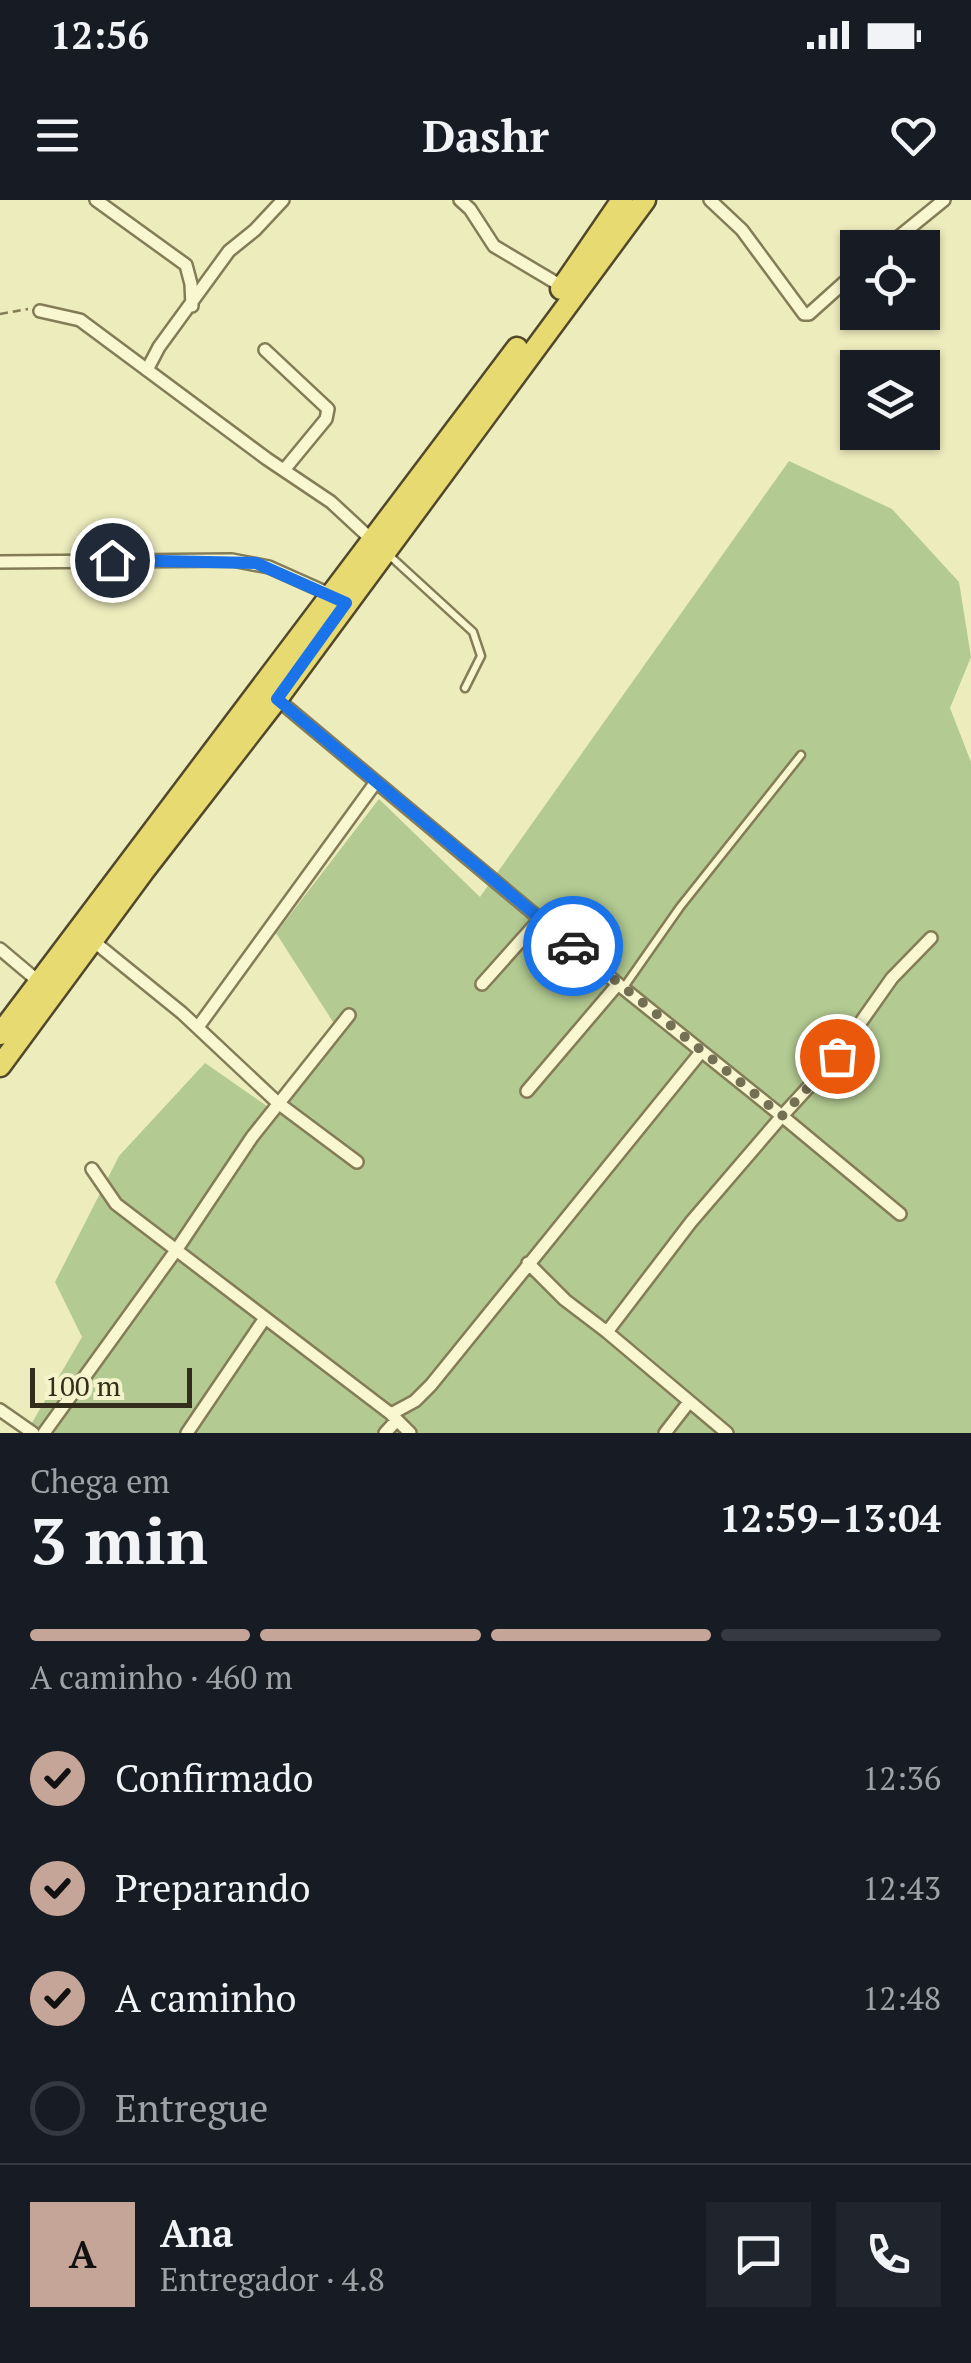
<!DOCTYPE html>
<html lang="pt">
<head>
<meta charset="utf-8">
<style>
	:root { --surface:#171b24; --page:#20242c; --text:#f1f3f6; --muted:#9ea1a6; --line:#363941; --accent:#c6a599 }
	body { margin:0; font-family:"PT Serif",serif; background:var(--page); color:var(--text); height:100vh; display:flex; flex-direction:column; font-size:38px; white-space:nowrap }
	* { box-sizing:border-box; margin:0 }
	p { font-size:32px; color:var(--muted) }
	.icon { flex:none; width:55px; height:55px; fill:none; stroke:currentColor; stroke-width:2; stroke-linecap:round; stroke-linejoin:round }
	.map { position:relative; height:1233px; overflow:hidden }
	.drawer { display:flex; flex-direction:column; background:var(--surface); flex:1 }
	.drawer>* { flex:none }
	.fabs { position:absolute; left:840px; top:30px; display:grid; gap:20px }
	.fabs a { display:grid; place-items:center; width:100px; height:100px; border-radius:0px; background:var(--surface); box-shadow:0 2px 8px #0004; font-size:50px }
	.scale { position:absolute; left:30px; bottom:25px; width:162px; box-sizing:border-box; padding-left:10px; border:5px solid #332e1b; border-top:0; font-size:28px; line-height:35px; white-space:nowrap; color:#332e1b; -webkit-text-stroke:8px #f4f4cc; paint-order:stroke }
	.pin { position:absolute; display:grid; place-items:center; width:85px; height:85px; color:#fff; margin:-42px; border:5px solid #fff; border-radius:50%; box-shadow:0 2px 10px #0007 }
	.courier { position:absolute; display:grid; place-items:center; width:100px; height:100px; margin:-50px; border:8px solid #1a73e8; border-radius:50%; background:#fff; color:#222; box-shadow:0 2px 12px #0007 }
	.summary em { font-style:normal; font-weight:700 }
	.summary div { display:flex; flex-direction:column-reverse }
	.summary { display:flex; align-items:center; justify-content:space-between; height:170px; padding:0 30px }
	h1 { font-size:65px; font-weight:700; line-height:75px }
	.bar { display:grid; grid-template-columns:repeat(4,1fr); gap:15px 10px; align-content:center; height:120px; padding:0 30px }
	.bar i { height:12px; border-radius:8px; background:var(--line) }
	.bar .active { background:var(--accent) }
	.bar p { grid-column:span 4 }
	.line { display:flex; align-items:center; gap:25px; padding:0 30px; border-top:2px solid var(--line) }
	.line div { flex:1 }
	.round { display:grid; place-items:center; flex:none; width:105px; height:105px; border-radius:0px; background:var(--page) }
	ol { padding:0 30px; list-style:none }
	li { display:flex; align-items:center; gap:30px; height:110px }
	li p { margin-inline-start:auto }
	li .icon { padding:10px; border-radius:50%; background:var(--accent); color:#111; stroke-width:4 }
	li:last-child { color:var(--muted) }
	li i { width:55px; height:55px; border:5px solid var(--line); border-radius:50% }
	.status { display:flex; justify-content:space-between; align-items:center; height:70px; padding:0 50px; background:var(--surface); direction:ltr }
	.status svg { height:28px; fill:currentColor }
	header { display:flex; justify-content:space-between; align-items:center; height:130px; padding:0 30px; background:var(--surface); font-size:45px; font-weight:700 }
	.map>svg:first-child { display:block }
</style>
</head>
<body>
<div class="status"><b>12:56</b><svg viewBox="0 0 49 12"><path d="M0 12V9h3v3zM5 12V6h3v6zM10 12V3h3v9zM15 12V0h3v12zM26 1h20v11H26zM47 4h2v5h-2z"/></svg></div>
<header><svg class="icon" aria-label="menu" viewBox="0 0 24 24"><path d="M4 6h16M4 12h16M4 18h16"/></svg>Dashr<svg class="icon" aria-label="heart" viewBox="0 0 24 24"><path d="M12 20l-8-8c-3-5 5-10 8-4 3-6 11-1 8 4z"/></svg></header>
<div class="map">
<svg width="971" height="1233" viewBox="0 0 971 1233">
	<rect width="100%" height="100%" fill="#edecbd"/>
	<path fill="#b3ca92" d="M789 261 892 309 959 382 971 457 950 508 971 562V1233H26L82 1137 55 1082 119 956 205 863 274 911 342 836 276 733 379 599 480 697Z"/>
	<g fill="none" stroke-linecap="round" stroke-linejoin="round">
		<g stroke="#847c57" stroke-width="11">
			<path id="service" d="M390 356 473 432 481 456 465 488
				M624 787 680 707 801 555"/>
		</g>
		<g stroke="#847c57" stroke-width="16">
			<path id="minor" d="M96 0 186 65 191 84 192 106
				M460 0 470 9 494 46 563 87
				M710 0 742 30 804 114H809L858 70
				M885 48 944 0
				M40 111 80 120 267 259 331 302 372 340
				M265 150 328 209 326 219 284 270
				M147 170 159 147 229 51 255 30 283 0
				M0 362 232 360 269 367 334 396
				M277 499 618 784 782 916 691 1022 607 1132 727 1233
				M92 740 182 813 278 903 357 962
				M0 749 38 781
				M482 784 540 719
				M198 827 376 582
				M527 891 618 784
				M92 969 116 1004 391 1214 410 1233
				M900 1014 782 916 837 856 892 778 931 738
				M528 1063 565 1100 607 1132
				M0 1210 33 1233
				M391 1214 415 1201 431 1185 701 852
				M44 1233 177 1049 252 937 349 815
				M187 1233 265 1118
				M385 1233 397 1220
				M665 1233 689 1202"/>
		</g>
		<g stroke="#51482b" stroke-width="25">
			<path id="trunk" d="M561 89 622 0
				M0 834 517 148
				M0 866 143 672 277 499 645 0"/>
		</g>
		<path stroke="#847c57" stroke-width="2.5" stroke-dasharray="8 5" stroke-linecap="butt" d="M0 114 28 109"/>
		<use href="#service" stroke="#f8f7d0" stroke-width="6"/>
		<use href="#minor" stroke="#f8f7d0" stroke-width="11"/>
		<use href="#trunk" stroke="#e7da70" stroke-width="20"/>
	</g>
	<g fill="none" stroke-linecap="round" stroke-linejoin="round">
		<path stroke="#747054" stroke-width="10" stroke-dasharray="0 18" d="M573 746 782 916 837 856"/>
		<path stroke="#1a73e8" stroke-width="12" d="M112 360 256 363 346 403 277 499 573 746"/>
	</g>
</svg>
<div class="fabs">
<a><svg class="icon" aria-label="locate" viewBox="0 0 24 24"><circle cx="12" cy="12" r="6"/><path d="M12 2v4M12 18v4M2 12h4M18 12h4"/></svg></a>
<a><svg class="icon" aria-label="layers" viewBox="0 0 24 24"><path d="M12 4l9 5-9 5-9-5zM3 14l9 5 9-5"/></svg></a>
</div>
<div class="scale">100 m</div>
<div class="pin" style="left:837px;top:856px;background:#ea580c"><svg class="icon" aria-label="bag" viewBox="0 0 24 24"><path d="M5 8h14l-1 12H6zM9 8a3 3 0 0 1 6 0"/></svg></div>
<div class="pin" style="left:112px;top:360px;background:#1f2937"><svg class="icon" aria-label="home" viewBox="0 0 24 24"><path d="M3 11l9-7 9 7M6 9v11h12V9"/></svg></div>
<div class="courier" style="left:573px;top:746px"><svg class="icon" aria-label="car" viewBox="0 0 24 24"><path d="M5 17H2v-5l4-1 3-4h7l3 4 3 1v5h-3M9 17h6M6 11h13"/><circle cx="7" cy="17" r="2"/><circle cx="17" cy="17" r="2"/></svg></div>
</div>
<section class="drawer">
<div class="summary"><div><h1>3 min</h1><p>Chega em</p></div><em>12:59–13:04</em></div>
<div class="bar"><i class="active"></i><i class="active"></i><i class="active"></i><i></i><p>A caminho · 460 m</p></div>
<ol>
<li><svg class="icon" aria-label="check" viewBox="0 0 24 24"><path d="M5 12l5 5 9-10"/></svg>Confirmado<p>12:36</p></li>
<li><svg class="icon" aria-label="check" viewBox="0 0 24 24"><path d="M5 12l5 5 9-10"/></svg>Preparando<p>12:43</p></li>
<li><svg class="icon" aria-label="check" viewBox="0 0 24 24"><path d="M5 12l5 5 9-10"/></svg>A caminho<p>12:48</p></li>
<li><i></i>Entregue</li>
</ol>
<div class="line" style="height:180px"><b class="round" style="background:var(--accent);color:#111">A</b><div><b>Ana</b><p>Entregador · 4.8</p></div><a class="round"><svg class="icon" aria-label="chat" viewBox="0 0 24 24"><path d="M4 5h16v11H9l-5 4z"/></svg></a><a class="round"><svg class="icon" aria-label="phone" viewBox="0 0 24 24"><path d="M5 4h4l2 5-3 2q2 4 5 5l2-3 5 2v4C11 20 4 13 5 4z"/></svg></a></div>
</section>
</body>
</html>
